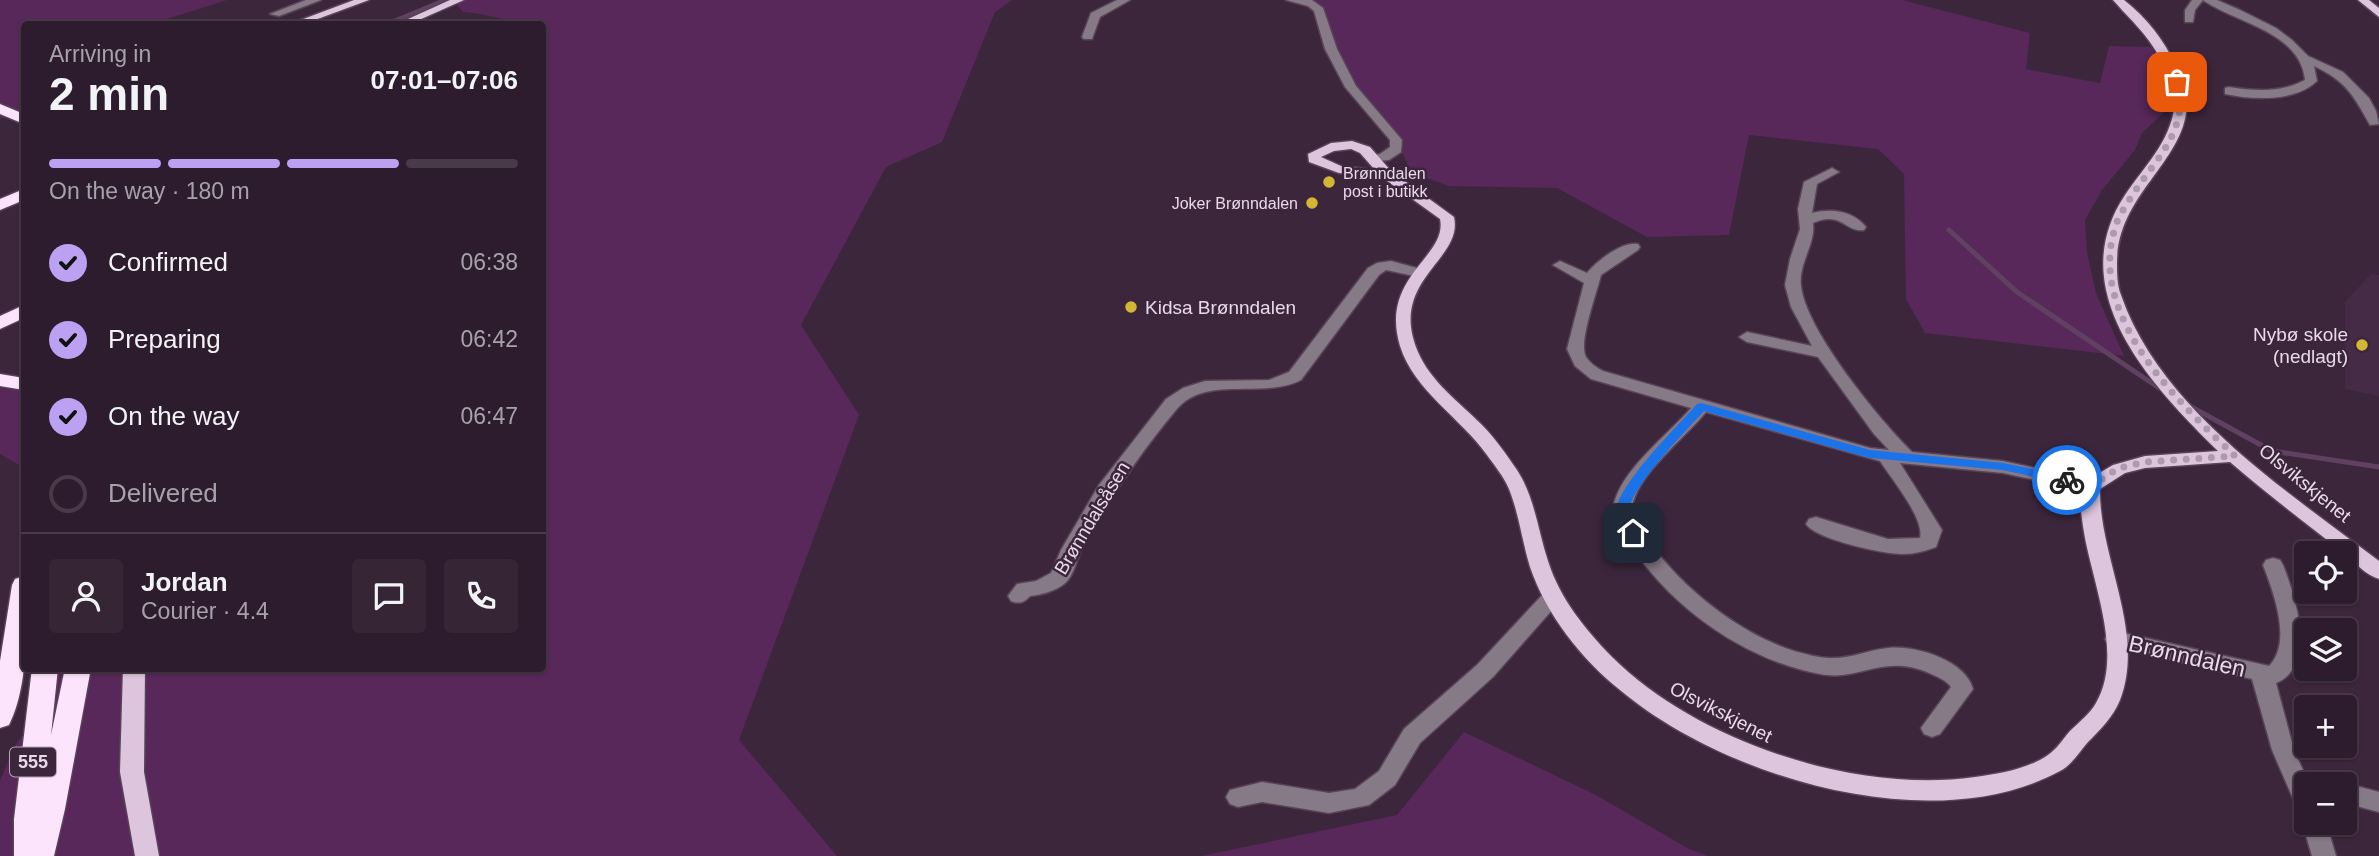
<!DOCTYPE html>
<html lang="en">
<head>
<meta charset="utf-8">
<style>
	:root { --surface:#2d1c2d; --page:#352535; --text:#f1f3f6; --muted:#a7a1aa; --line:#483a49; --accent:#bca0f2 }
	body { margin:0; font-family:Arial,sans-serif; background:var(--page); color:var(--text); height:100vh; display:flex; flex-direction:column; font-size:26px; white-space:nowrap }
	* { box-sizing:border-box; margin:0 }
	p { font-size:23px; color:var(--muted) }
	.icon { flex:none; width:38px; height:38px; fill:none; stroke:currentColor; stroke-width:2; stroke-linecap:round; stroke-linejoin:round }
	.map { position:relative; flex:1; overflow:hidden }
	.details { position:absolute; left:21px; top:21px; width:525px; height:651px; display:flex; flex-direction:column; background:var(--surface); border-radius:7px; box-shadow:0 2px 5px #0004,0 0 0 2px var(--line) }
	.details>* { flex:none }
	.buttons { position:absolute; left:2294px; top:541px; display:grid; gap:14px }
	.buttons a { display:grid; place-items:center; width:63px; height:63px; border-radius:7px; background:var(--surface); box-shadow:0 2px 5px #0004,0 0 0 2px var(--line); font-size:35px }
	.pin { position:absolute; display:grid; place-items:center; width:60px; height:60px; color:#fff; margin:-30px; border-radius:14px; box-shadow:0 4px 10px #0006 }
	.courier { position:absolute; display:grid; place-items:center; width:70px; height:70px; margin:-35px; border:5px solid #1a73e8; border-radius:50%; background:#fff; color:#222; box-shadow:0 2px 9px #0007 }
	.summary em { font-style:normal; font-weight:600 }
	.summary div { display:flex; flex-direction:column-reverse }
	.summary { display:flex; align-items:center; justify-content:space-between; height:119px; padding:0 28px }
	h1 { font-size:46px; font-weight:600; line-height:52px }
	.bar { display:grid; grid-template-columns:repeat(4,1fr); gap:10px 7px; align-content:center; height:84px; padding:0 28px }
	.bar i { height:9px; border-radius:5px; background:var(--line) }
	.bar .current { background:var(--accent) }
	.bar p { grid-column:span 4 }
	.line { display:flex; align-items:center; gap:18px; padding:0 28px; border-top:2px solid var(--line) }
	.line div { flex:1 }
	.round { display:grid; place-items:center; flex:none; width:74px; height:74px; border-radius:7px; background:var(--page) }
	ol { padding:0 28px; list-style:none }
	li { display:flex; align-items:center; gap:21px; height:77px }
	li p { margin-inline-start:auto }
	li .icon { padding:7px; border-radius:50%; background:var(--accent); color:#111; stroke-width:4 }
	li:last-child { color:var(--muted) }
	li i { width:38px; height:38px; border:4px solid var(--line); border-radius:50% }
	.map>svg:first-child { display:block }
</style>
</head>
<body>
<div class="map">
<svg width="2379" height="856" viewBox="0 0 2379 856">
	<rect width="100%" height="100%" fill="#3c263c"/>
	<path fill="#462b47" d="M2371 274 2379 275V396L2345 389V302Z"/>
	<path fill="#572859" d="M0 0H227L151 24H24V108L0 119Z
		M453 0H1012L995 12 942 142 886 167 801 325 859 415 739 740 837 856H0V781L13 749 50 694 49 669 542 668V24C513 24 492 14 463 12Z
		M1300 0H1902L2030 33 2026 69 2100 83 2109 46 2152 47 2171 89V106L2142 133 2135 150 2102 190 2085 220 2087 252 2096 293 2124 356 1925 333 1906 299 1904 174 1878 149 1749 135 1729 235 1647 237 1557 188 1449 186 1418 175 1408 165 1396 140 1351 87 1319 10Z
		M0 376 24 386V468L0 454Z
		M1464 732 1596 795 1689 849 1708 856H1201L1397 815Z"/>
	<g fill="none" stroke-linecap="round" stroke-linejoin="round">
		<path stroke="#604162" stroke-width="4.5" d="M387 24 445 0"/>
		<path stroke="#604162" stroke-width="5" d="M1949 230 2017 292 2165 392
			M2186 404 2272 451 2379 467"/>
		<g stroke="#584358" stroke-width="3">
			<path id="minor" d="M306 0H321L279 16 270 14Z
				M1117 0H1130L1100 17 1092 39H1084L1082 37 1091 13Z
				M1286 0H1312L1323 8 1337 49 1356 86 1402 140 1401 152 1389 160 1368 162V156L1380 154 1390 147V140L1345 87 1325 49 1314 11 1308 6Z
				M2192 0H2217L2240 10 2276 28 2292 40 2308 56 2343 72 2369 98 2376 111 2379 124 2370 125C2354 96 2346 81 2314 66L2317 81C2295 102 2253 100 2225 94V88L2229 87C2255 91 2281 93 2305 80 2300 31 2235 23 2203 0L2195 10 2193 22H2185V10Z
				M1832 168 1839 172 1817 184 1812 213C1832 208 1853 211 1866 227L1864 230C1846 233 1841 210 1813 223 1816 244 1798 264 1801 286 1806 331 1880 420 1912 452L2003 461 2091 480 2098 482 2100 486 2098 490 2091 492 2003 473 1900 463 1942 530 1936 547C1925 551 1915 554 1904 554 1886 555 1815 539 1806 524L1809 519 1816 517 1888 539 1920 538C1925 519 1891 478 1880 461L1706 412C1685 438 1636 475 1632 508 1630 525 1651 546 1661 557 1694 597 1744 635 1794 651 1806 654 1818 658 1830 658 1850 659 1868 650 1888 648 1915 645 1965 660 1973 689L1940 734 1932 737 1924 734 1921 728 1951 687C1946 680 1938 677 1929 673 1881 653 1861 682 1820 674 1745 660 1673 609 1631 546 1624 536 1611 521 1613 508 1619 471 1668 435 1691 408L1591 379 1575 366 1567 349 1584 283 1553 265 1560 261 1587 273C1597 261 1622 241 1638 244L1640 247 1638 250 1601 275C1597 293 1578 342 1586 357 1590 363 1597 368 1603 371L1870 448 1889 450 1874 434 1818 357 1747 342 1739 337 1747 332 1812 346 1791 307 1785 285 1790 259 1800 229 1798 209 1804 182Z
				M1391 261 1424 270 1426 273 1419 277 1386 270 1379 275 1301 380C1262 400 1205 374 1176 410 1140 453 1110 498 1083 546 1077 557 1074 577 1064 584 1055 591 1041 595 1030 596 1024 603 1019 604 1011 601L1008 596 1017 584 1036 581 1051 573 1061 550 1099 485 1166 399 1183 388 1205 381 1269 380 1289 372 1368 268 1377 263Z
				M2273 558 2280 560 2283 565C2295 595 2318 666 2276 683L2294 750 2309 784H2306V813L2298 810 2272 750 2252 679 2115 647 2108 645 2105 639 2108 633 2115 631 2269 666C2293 642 2273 591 2263 565L2266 560Z
				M1553 588 1560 591 1563 596 1560 601 1493 677 1420 743 1395 785 1369 805 1329 813 1262 802 1238 807 1230 804 1226 797 1230 790 1262 782 1329 793 1355 789 1379 771 1404 729 1477 665 1546 591Z
				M2345 783 2379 792V812L2345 803V784H2342Z
				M2306 814V822H2326L2336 856H2312L2302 822Z"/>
		</g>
		<g stroke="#584358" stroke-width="3">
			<path id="major" d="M354 0H369L304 24H290Z
				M450 0H464L410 24H397Z
				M2113 0H2124C2147 18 2164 40 2176 66 2180 76 2186 85 2187 96 2191 160 2117 191 2117 263 2117 273 2117 285 2121 295 2160 409 2287 491 2379 561V579C2365 575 2355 562 2345 554 2308 525 2267 494 2230 462L2145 468 2125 473 2100 489C2099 558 2146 632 2120 700 2113 717 2101 729 2088 742 2079 752 2072 765 2060 771 1933 840 1725 778 1620 690 1581 659 1546 614 1530 567 1522 541 1519 514 1509 489 1504 477 1495 466 1487 455 1461 418 1414 391 1400 346 1379 276 1448 257 1440 219L1383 178 1339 173 1309 162 1308 154 1331 143 1352 141 1370 147 1391 171 1454 217C1464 260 1387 280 1418 352 1431 382 1459 402 1481 424 1495 438 1506 454 1517 470 1535 498 1538 531 1548 561 1560 599 1585 629 1612 657 1698 742 1855 794 1975 777 1999 774 2028 769 2048 755 2057 749 2063 739 2070 731 2079 722 2090 714 2096 703 2125 653 2090 578 2083 526 2081 512 2078 494 2084 482L2113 465 2145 456 2218 451C2152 386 2061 291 2125 195 2146 164 2175 137 2175 97 2175 88 2170 80 2167 72 2151 37 2137 27 2113 0ZM1351 149 1360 153 1375 170 1341 166 1321 157 1334 151Z
				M2358 0H2369L2379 8V17Z
				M123 668H145L144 772 159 856H135L120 772Z"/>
		</g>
		<g stroke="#584358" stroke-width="3">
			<path id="highway" d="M0 104 24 114V124L0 114Z
				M24 189V200L0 210V199Z
				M24 305V318L0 329V316Z
				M0 374 24 378V390L0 386Z
				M24 576C28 618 29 686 9 725L0 728V661L12 585 15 579Z
				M32 668H58L51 735 65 668H91L65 809 54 856H14V819Z"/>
		</g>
		<use href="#minor" fill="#867a86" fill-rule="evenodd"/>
		<use href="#major" fill="#ddc5dd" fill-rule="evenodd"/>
		<use href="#highway" fill="#fce5fc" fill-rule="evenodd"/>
	</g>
	<path fill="#1a73e8" d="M1701 403 1870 450 2003 463 2067 476 2073 480 2067 484 2003 470 1870 458 1704 411C1688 429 1626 491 1629 514 1629 520 1636 527 1639 533L1637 536H1629C1625 530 1616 520 1616 512 1617 485 1678 426 1697 404Z"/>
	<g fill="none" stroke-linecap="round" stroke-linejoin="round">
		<path stroke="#ac9bac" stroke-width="7" stroke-dasharray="0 12.6" d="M2067 480 2091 486 2119 468 2145 462 2235 456C2178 402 2087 316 2115 228 2118 216 2128 202 2135 191 2158 157 2190 127 2177 82"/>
	</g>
	<g fill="#d4b635" stroke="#3c263c" stroke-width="2.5">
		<circle cx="1329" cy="182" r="7"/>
		<circle cx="1312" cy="203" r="7"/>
		<circle cx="1131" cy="307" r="7"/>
		<circle cx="2362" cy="345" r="7"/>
	</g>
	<g text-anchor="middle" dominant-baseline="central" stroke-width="5" stroke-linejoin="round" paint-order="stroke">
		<g font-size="16" fill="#e8dae8" stroke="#3c263c" text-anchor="start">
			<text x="1343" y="173">Brønndalen<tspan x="1343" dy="18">post i butikk</tspan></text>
			<text x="1298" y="203" text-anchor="end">Joker Brønndalen</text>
		</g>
		<rect fill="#3c263c" stroke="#b4a4b4" stroke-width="2" x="10" y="747.5" width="46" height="29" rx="5"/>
		<g font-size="18" font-weight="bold" fill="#e8dae8">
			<text x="33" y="762">555</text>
		</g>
		<g font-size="19" fill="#e8dae8" stroke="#3c263c" text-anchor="start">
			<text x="1145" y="307">Kidsa Brønndalen</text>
			<text x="2348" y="334" text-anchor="end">Nybø skole<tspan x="2348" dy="22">(nedlagt)</tspan></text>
		</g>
		<g font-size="19" fill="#e8dae8" stroke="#3c263c">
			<text transform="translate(2305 483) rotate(39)">Olsvikskjenet</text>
			<text transform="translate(1092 518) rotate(-59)">Brønndalsåsen</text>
			<text transform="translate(1721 712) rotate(27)">Olsvikskjenet</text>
		</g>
		<g font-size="23" fill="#e8dae8" stroke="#3c263c">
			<text transform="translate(2187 656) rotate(13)">Brønndalen</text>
		</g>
	</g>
</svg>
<div class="buttons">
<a><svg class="icon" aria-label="locate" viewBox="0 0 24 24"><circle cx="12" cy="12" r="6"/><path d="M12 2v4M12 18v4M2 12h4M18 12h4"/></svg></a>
<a><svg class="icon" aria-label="layers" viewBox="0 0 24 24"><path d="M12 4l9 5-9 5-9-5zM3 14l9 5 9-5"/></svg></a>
<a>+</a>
<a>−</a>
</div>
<div class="pin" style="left:2177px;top:82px;background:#ea580c"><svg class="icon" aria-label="bag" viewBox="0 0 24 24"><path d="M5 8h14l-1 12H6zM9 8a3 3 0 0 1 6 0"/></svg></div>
<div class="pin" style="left:1633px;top:533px;background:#1f2937"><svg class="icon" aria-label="home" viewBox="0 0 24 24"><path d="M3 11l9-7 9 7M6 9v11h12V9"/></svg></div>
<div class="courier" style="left:2067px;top:480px"><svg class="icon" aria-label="bike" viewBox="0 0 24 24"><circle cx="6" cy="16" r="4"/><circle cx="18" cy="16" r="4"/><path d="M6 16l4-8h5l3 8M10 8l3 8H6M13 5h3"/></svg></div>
<section class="details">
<div class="summary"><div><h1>2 min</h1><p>Arriving in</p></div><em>07:01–07:06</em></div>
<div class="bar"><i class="current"></i><i class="current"></i><i class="current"></i><i></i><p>On the way · 180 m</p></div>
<ol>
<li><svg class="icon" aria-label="check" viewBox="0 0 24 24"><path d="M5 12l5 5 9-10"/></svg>Confirmed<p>06:38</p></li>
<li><svg class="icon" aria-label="check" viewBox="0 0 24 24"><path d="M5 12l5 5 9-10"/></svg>Preparing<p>06:42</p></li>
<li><svg class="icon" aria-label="check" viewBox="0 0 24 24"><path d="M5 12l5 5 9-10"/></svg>On the way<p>06:47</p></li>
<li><i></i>Delivered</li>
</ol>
<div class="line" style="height:126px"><a class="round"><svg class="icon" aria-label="person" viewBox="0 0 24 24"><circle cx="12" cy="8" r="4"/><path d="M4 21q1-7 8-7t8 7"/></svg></a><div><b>Jordan</b><p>Courier · 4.4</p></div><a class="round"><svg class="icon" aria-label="chat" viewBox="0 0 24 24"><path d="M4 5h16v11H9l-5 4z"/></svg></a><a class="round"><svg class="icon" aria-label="phone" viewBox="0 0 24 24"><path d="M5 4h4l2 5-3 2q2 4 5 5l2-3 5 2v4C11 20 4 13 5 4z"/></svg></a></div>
</section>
</div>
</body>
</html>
